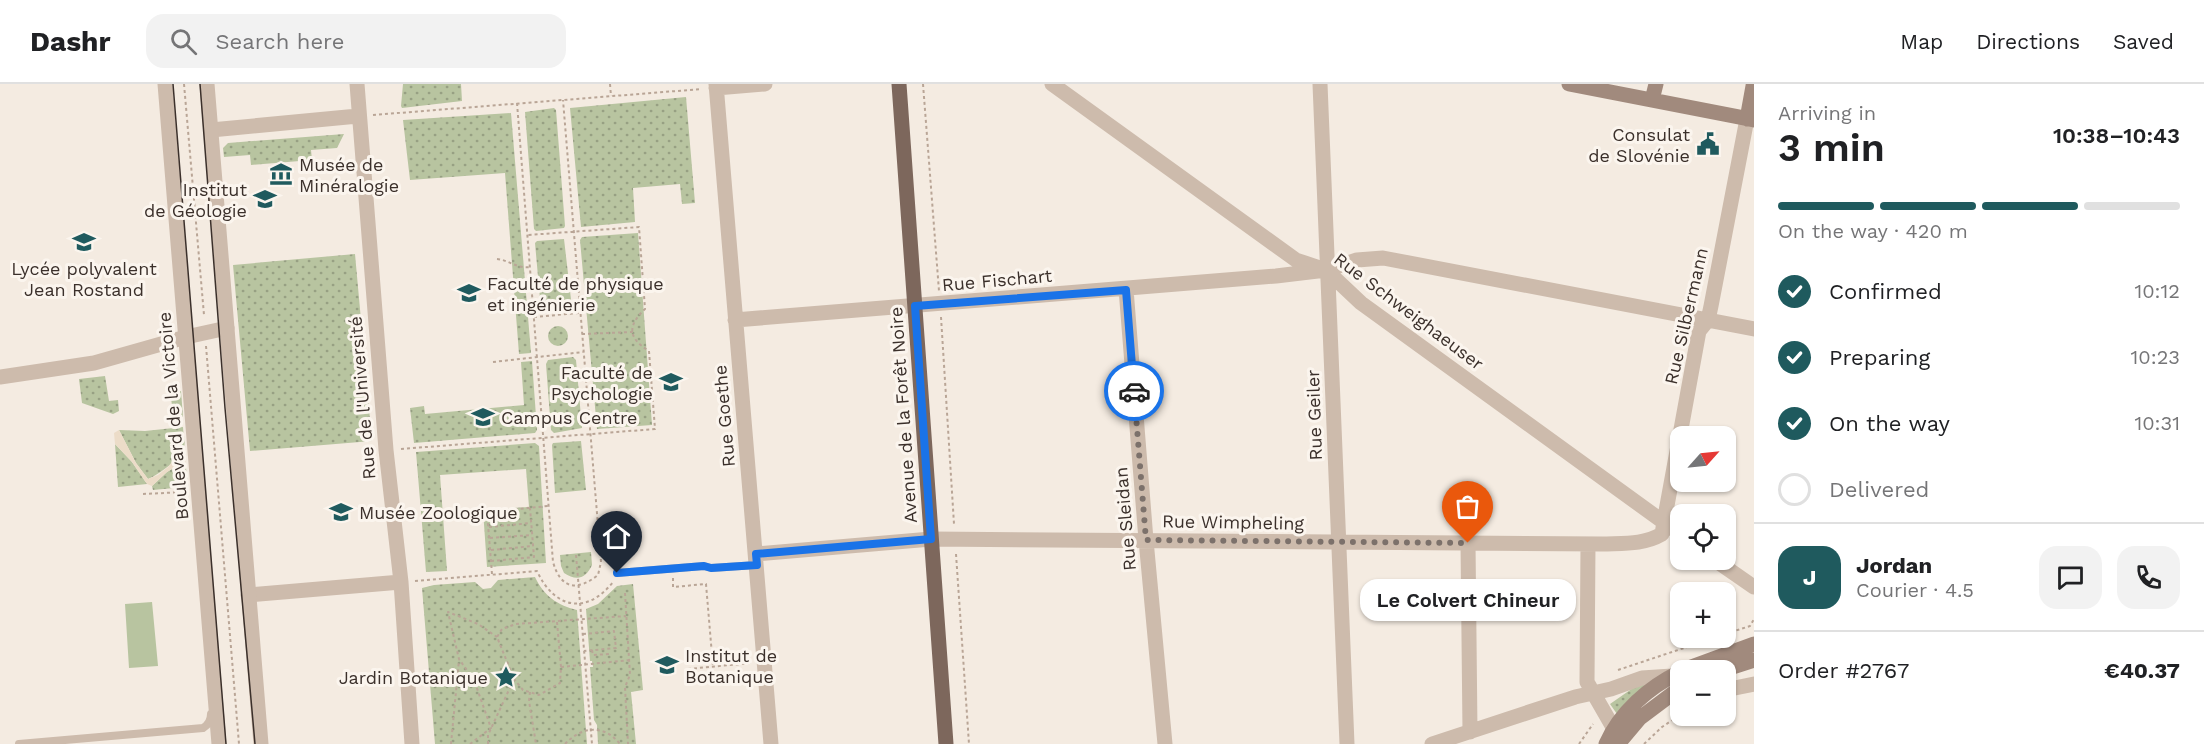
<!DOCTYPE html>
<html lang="en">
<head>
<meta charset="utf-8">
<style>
	:root { --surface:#fff; --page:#f2f2f2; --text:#202124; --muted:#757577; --line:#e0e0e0; --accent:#1f5a5e }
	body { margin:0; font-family:"Work Sans",sans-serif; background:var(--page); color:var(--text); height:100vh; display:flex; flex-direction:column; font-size:22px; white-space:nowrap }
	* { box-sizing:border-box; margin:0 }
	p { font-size:20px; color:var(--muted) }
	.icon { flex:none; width:33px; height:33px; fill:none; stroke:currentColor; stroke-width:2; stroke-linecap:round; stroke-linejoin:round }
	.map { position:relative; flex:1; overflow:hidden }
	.panel { display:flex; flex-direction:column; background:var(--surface); width:450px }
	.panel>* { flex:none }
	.needle { width:39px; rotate:63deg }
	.buttons { position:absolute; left:1670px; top:342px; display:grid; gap:12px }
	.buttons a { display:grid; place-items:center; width:66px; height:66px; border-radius:12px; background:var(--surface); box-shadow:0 2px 4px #0004; font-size:30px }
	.pin { position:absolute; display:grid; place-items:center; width:51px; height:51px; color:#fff; margin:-62px -26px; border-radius:50% 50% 50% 0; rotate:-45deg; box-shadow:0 0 6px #0007 }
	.pin .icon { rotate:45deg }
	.courier { position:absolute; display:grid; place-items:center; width:60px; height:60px; margin:-30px; border:4px solid #1a73e8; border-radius:50%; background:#fff; color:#222; box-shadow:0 2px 8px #0007 }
	.bubble { position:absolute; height:42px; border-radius:18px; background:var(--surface); box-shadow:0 2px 4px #0004; font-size:20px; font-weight:600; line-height:42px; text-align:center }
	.overview em { font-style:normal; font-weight:600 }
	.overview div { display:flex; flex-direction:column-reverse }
	.overview { display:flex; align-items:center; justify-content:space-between; height:102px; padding:0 24px }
	h1 { font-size:39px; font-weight:600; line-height:45px }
	.bar { display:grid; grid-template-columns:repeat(4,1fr); gap:9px 6px; align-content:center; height:72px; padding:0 24px }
	.bar i { height:8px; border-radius:4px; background:var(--line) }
	.bar .on { background:var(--accent) }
	.bar p { grid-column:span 4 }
	.line { display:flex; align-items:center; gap:15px; padding:0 24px; border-top:2px solid var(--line) }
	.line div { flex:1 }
	.round { display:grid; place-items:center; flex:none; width:63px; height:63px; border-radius:18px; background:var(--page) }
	ol { padding:0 24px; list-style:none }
	li { display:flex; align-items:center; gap:18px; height:66px }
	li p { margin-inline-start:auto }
	li .icon { padding:6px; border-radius:50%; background:var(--accent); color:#fff; stroke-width:4 }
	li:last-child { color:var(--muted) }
	li i { width:33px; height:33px; border:3px solid var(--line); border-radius:50% }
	header { display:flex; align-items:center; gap:36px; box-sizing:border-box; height:84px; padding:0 30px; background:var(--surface); border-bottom:2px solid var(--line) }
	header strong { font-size:28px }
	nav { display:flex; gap:33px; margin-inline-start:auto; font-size:21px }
	.search { width:420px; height:54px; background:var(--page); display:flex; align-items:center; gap:15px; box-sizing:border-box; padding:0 21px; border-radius:18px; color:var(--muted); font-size:22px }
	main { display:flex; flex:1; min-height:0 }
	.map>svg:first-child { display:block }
</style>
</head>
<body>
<header>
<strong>Dashr</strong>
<div class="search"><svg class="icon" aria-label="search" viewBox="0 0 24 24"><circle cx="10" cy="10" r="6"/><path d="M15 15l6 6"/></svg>Search here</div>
<nav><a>Map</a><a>Directions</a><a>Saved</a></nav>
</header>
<main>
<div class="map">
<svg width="1754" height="660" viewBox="0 0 1754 660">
	<defs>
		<pattern id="grass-dots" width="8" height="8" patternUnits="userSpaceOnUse" patternTransform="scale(1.5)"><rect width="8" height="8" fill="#b8c4a0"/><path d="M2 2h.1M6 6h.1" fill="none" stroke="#97a083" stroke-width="1.8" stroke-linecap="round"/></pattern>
	</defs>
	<rect width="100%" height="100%" fill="#f4ebe1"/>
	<path fill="url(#grass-dots)" d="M403 0H461L462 17 402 24 401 22Z
		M686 13 695 119 682 120 680 100 633 104 635 138 581 143 570 24Z
		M554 24 556 26 565 142 564 144 536 147 534 145 525 28Z
		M511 29 531 269 519 270 505 89 410 96 403 36Z
		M344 50 337 64 311 66 312 76 251 81 250 71 224 73 223 64 228 59Z
		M638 149 652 341 597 345 580 156 582 153Z
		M564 155 572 224 570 226 543 228 541 226 535 159 537 157Z
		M355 170 372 357 250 367 233 181Z
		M548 252a10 10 0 1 1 20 0a10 10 0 1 1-20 0Z
		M573 273 576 276 582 344 554 349 551 346 546 280 548 276Z
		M532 277 537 346 535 349 414 359 410 324 424 322 425 330 524 321 521 278Z
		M105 292 109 317 118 316 119 327 113 330 82 319 79 295Z
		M181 307 183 333 174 334 170 308Z
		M183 343C183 349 186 358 184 363 180 375 160 390 148 395L136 379 119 346 145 347Z
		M581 357 586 406 555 409 552 361 553 359Z
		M535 359 539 362 546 479 487 483 483 426 529 423 526 385 440 391 447 487 426 488 416 368Z
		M115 360 132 378 147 400 118 403Z
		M180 380 186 384 188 400 184 403 153 406 152 402 167 388Z
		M591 468 592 481C586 495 576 497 564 489L561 482 560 471Z
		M535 493C544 512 557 521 577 526L587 660H435L422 504 434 501 475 498 483 505 491 504 498 496Z
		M633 500 643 606 631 608 636 660H598L597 641 594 636 590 583H593L592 577H590L586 525 598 520 617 502Z
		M1655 596 1617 630 1610 620 1643 597Z"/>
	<path fill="#b8c4a0" d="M152 518 158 582 129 584 125 520Z"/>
	<path fill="#ecdcc8" d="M119 346 136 379 148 395 158 391 168 383 184 362 186 384 180 380 167 388 152 402 147 400 132 378 115 360 114 349Z"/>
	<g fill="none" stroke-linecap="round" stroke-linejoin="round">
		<path stroke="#b9a596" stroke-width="2" stroke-dasharray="3 3" stroke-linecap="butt" d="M184 0 204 231
			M610 0 611 12
			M923 0 939 207
			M517 19 553 478C561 506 578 507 598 491L601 478 563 16
			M373 31 702 5
			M497 175C509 176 517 185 530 183
			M534 233 579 229
			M941 233 954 440
			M582 250 633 248
			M206 262 239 660
			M493 278 583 268
			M401 365 655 345 649 267C628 254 627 242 645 225L639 143 528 151
			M143 410 185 408
			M489 443 531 439
			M490 454 532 451
			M491 466 533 462
			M956 470 969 660
			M576 471 592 660
			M491 477 534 473 530 424
			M492 490 487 428 548 422
			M673 494V503L706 500 713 583
			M415 497 537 487C554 524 586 532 613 498
			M625 509 630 591 625 603 628 660
			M557 538 561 583 560 599 539 611 523 606 514 595 497 553 502 545 516 540 626 532
			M583 550 614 547 616 564 584 567
			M1725 550 1750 542 1754 535
			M592 566 593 571 609 570
			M561 583 630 576
			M688 585 751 579
			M1618 586 1714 554
			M530 608 529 617 536 660
			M451 660 459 576
			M470 660 491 644 474 596 459 575 448 528 478 540 497 553
			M488 660V651L514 595
			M565 660C582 642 604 640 620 660
			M1579 660 1593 640
			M1644 660 1662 643 1680 631"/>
		<path stroke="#cdbbac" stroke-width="8" d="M617 489 704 482 711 484 757 481
			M19 660 203 644C208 641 211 637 211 630"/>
		<path stroke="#cdbbac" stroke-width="15" d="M357 0 386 366 401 498 412 660
			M716 0 771 660
			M1052 0 1296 176 1326 186 1361 219 1680 450
			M1320 0 1347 660
			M716 4 765 0
			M211 46 358 32
			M1126 205 1146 456 1165 660
			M735 236 1276 192 1326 186 1357 176 1383 174 1754 245
			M0 293 94 279 186 253 227 244
			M1468 459 1470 648
			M1588 460 1587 598 1614 645
			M756 470 931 455 1602 460C1623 459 1643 461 1662 450L1664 438 1699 247 1708 236 1711 222 1747 35
			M1715 476 1754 503
			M248 511 401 498
			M1725 606 1754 600
			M1432 660 1575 613 1611 605 1642 594 1672 592"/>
		<path stroke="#cdbbac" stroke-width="15" d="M165 0 219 660
			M207 0 261 660"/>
		<path stroke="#a18a7d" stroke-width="15" d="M1569 0 1754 36
			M1652 16 1656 0
			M1747 35 1753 2
			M1683 586 1754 560
			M1723 586 1754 576
			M1606 660C1620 628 1649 603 1680 588
			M1618 660 1640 634 1680 604"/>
		<path stroke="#7d675c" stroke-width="15" d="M899 0 946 660"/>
		<path stroke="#3b302b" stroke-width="1.5" d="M173 0 226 660
			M200 0 225 324 255 660"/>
	</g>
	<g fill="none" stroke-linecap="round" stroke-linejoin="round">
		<path stroke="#7c716b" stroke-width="6" stroke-dasharray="0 10.8" d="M1134 307 1146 456 1468 459"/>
		<path stroke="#1a73e8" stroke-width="8" d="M617 489 704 482 711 484 757 481 756 470 931 455 915 222 1126 206 1134 307"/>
	</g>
	<defs>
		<g id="civic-bare" transform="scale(1.8)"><path d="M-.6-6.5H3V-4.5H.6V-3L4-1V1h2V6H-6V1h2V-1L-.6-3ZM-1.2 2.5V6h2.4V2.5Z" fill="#1f5a5e" stroke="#fbf5ee" stroke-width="2.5" paint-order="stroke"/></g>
		<g id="museum-bare" transform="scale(1.8)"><path d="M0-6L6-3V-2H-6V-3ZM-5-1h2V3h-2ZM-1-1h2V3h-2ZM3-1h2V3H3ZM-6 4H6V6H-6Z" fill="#1f5a5e" stroke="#fbf5ee" stroke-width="2.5" paint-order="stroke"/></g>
		<g id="university-bare" transform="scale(1.8)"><path d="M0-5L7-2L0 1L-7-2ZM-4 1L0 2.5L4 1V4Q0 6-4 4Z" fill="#1f5a5e" stroke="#fbf5ee" stroke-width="2.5" paint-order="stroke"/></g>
		<g id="school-bare" transform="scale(1.8)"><path d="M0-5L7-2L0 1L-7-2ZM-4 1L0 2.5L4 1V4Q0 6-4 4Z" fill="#1f5a5e" stroke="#fbf5ee" stroke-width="2.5" paint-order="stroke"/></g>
		<g id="sight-bare" transform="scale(1.8)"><path d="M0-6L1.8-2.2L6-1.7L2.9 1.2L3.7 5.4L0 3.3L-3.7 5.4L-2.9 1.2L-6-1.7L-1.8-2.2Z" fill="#1f5a5e" stroke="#fbf5ee" stroke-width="2.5" paint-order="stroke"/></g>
	</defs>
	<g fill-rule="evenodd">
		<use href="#civic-bare" x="1708" y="60"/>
		<use href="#museum-bare" x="281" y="90"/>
		<use href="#university-bare" x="265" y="115"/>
		<use href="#school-bare" x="84" y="158"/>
		<use href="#university-bare" x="469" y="209"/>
		<use href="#university-bare" x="671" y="298"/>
		<use href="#university-bare" x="483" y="333"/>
		<use href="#university-bare" x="341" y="428"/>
		<use href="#university-bare" x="667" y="581"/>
		<use href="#sight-bare" x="506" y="593"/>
	</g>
	<g text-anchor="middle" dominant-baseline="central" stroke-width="6" stroke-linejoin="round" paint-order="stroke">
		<g font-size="18" fill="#3b302b" stroke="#fbf5ee" text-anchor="start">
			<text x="1690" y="50" text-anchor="end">Consulat<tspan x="1690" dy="21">de Slovénie</tspan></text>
			<text x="299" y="80">Musée de<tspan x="299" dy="21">Minéralogie</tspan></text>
			<text x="247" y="105" text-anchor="end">Institut<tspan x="247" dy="21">de Géologie</tspan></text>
			<text x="84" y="184" text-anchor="middle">Lycée polyvalent<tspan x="84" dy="21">Jean Rostand</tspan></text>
			<text x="487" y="199">Faculté de physique<tspan x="487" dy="21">et ingénierie</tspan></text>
			<text x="653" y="288" text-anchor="end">Faculté de<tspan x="653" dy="21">Psychologie</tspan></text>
			<text x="501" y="333">Campus Centre</text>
			<text x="359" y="428">Musée Zoologique</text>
			<text x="685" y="571">Institut de<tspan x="685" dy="21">Botanique</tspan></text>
			<text x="488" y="593" text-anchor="end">Jardin Botanique</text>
		</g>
		<g font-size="18" fill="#3b302b" stroke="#fbf5ee">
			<text transform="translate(997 196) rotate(-5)">Rue Fischart</text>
			<text transform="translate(1409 227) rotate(37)">Rue Schweighaeuser</text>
			<text transform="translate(1686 232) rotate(-77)">Rue Silbermann</text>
			<text transform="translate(362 314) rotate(-95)">Rue de l'Université</text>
			<text transform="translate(903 331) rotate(-94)">Avenue de la Forêt Noire</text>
			<text transform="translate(1314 331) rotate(-92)">Rue Geiler</text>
			<text transform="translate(173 332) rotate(-95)">Boulevard de la Victoire</text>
			<text transform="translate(724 332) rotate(-95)">Rue Goethe</text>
			<text transform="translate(1125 435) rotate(-95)">Rue Sleidan</text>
			<text transform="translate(1233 438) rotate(1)">Rue Wimpheling</text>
		</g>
	</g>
</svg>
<div class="buttons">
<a><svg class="needle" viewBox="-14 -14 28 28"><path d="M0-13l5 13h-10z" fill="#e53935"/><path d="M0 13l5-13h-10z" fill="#757577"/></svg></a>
<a><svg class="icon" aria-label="locate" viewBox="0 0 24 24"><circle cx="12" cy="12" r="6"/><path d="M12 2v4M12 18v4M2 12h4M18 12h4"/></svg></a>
<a>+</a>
<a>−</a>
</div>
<div class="pin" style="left:1468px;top:459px;background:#ea580c"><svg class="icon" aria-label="bag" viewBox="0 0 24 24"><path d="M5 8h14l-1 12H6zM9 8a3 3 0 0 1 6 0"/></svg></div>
<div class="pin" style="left:617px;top:489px;background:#1f2937"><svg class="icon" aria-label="home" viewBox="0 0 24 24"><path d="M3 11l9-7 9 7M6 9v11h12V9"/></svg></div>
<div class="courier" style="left:1134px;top:307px"><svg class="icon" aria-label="car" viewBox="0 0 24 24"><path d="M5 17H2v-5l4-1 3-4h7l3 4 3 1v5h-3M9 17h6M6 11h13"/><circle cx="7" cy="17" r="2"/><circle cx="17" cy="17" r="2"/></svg></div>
<div class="bubble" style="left:1360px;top:495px;width:216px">Le Colvert Chineur</div>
</div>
<section class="panel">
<div class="overview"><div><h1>3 min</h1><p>Arriving in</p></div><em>10:38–10:43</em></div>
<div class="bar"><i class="on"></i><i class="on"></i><i class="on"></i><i></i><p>On the way · 420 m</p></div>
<ol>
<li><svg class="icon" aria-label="check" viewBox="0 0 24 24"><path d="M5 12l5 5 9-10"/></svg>Confirmed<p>10:12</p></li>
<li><svg class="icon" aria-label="check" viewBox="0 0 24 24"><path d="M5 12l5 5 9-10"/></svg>Preparing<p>10:23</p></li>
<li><svg class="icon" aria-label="check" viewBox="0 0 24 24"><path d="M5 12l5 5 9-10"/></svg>On the way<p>10:31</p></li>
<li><i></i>Delivered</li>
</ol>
<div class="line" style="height:108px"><b class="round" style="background:var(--accent);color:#fff">J</b><div><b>Jordan</b><p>Courier · 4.5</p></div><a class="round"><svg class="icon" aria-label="chat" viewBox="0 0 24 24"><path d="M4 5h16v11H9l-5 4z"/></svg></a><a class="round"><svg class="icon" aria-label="phone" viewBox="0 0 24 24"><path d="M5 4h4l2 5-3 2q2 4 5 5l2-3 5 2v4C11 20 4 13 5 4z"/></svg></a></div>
<div class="line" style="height:78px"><div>Order #2767</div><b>€40.37</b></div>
</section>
</main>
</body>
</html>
